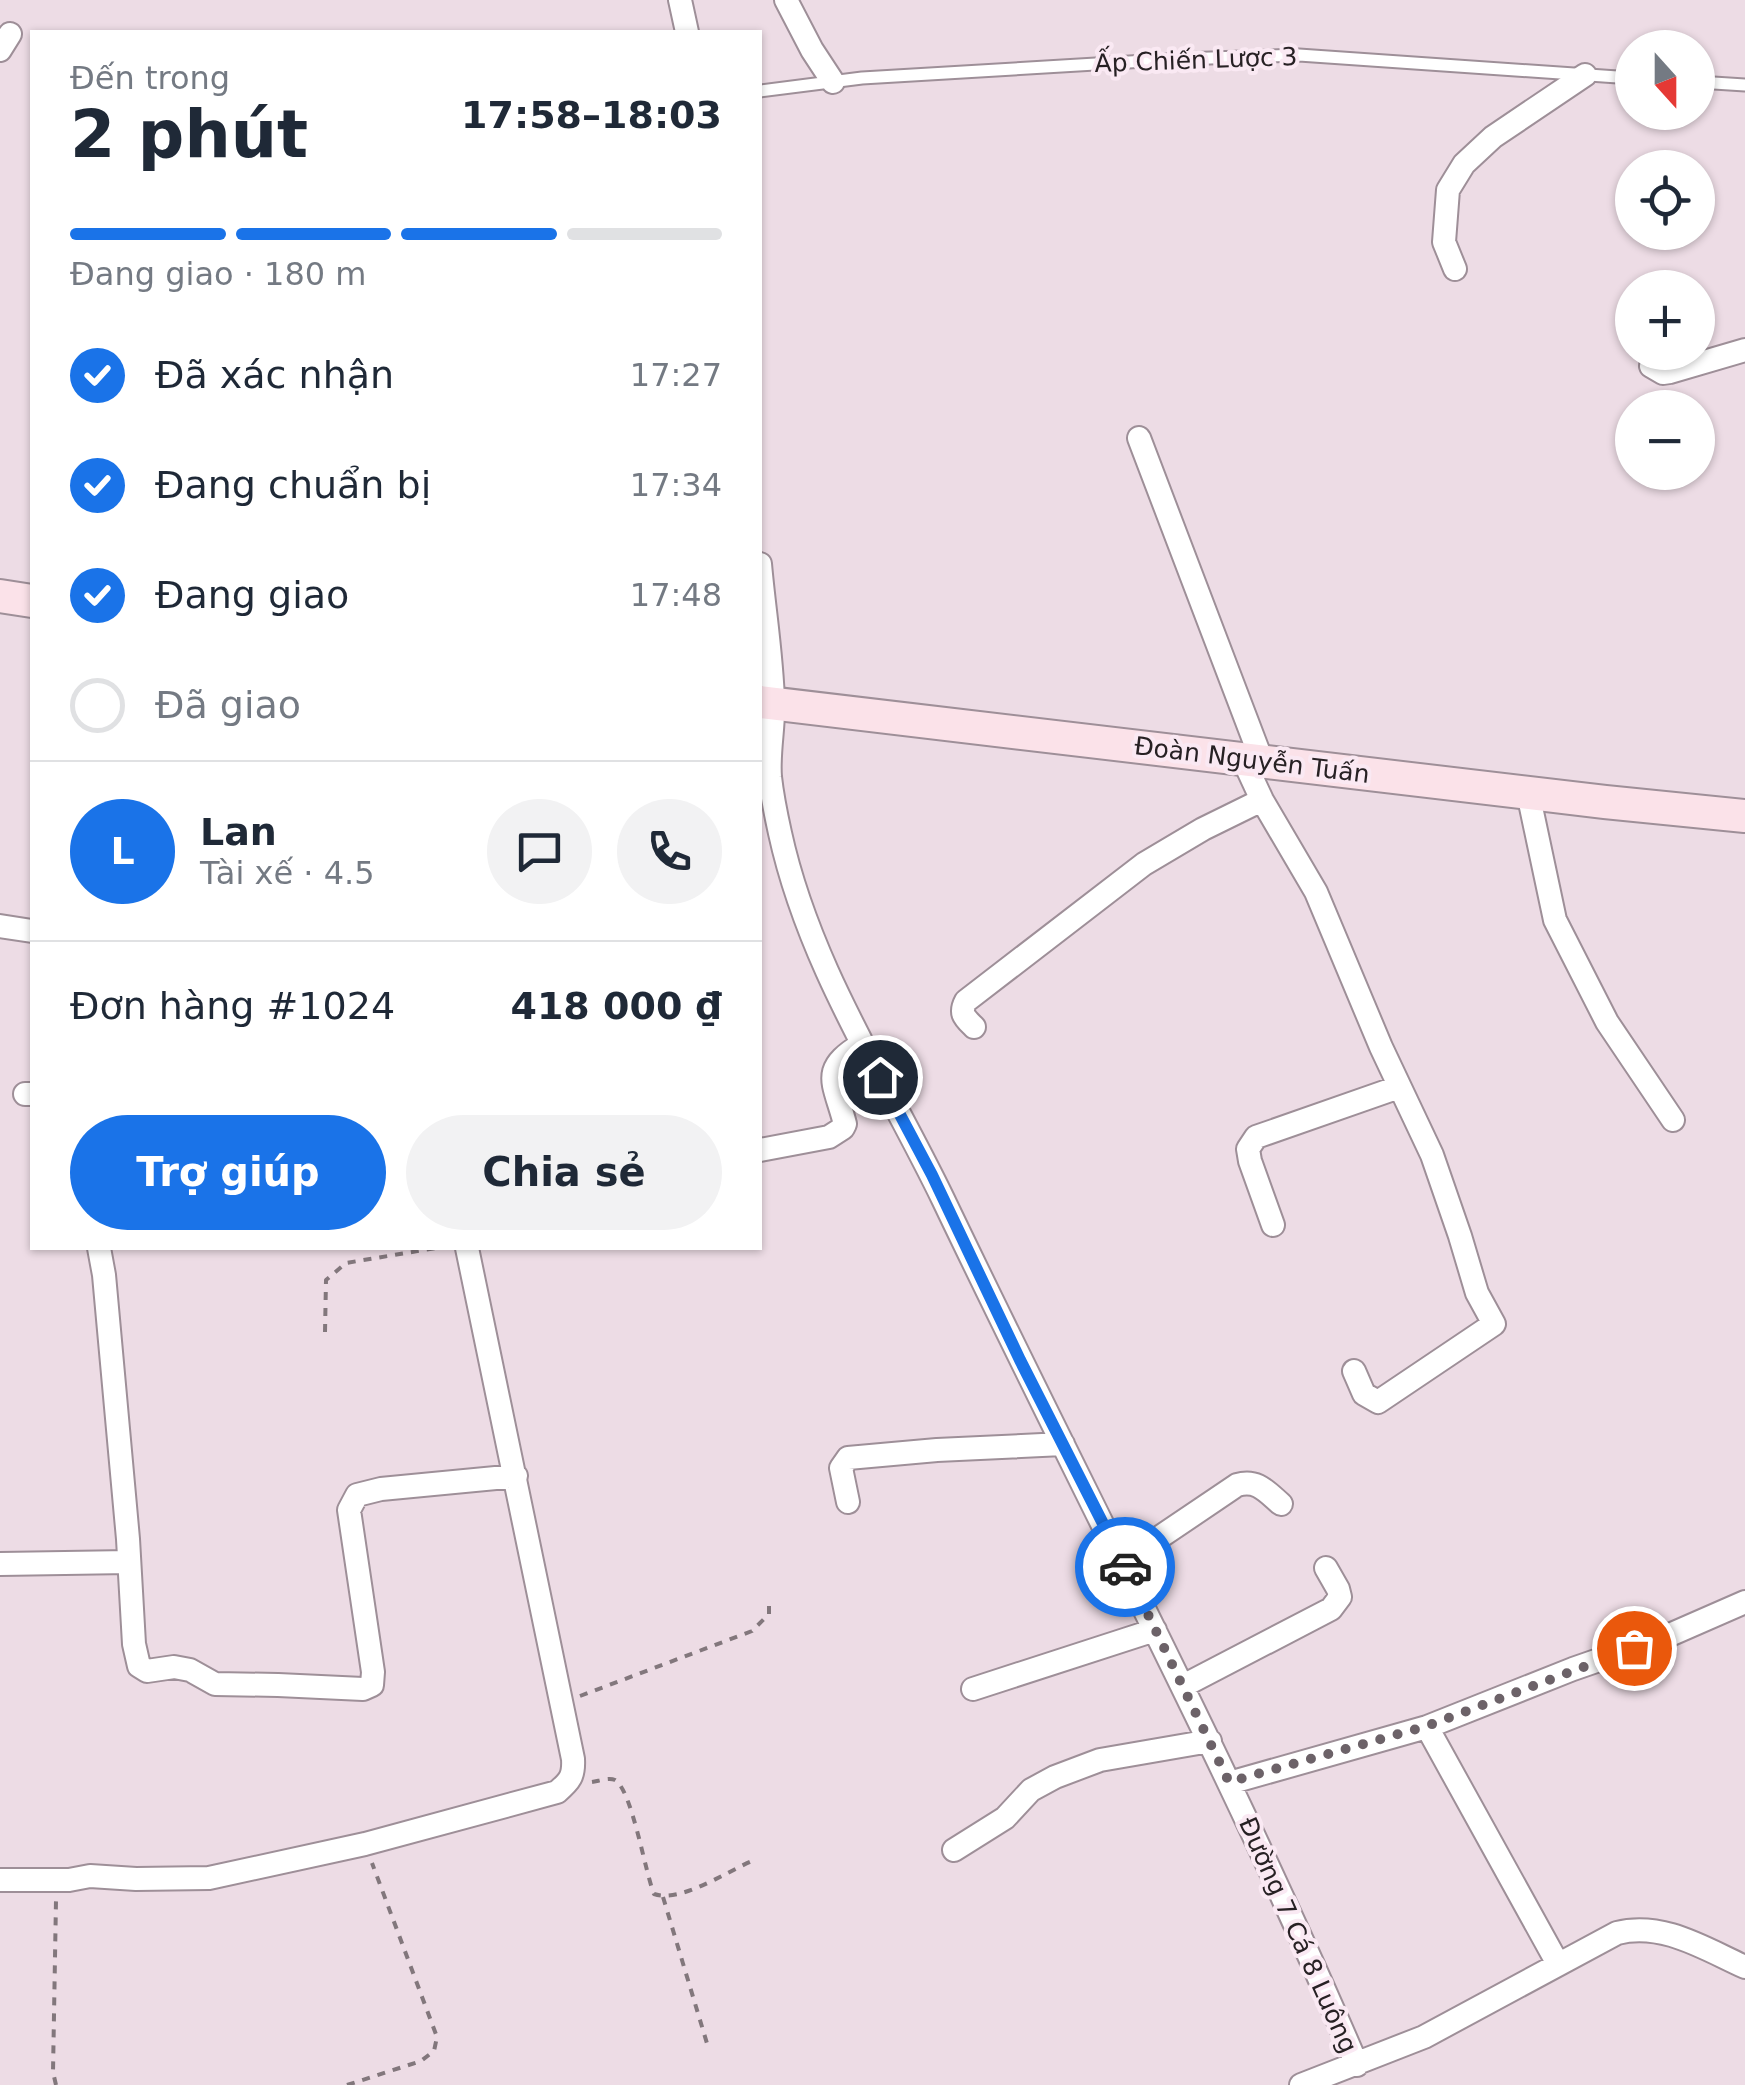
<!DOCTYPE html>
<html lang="vi">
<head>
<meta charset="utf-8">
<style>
	:root { --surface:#fff; --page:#f2f2f3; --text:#1f2937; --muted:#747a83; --line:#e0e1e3; --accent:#1a73e8 }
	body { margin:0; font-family:"DejaVu Sans",sans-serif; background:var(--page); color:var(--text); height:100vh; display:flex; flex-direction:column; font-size:38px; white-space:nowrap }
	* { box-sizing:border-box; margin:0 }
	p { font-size:32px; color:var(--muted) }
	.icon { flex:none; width:55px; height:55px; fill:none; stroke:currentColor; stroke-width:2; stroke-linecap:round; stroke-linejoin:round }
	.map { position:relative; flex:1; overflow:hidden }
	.side { position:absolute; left:30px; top:30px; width:732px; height:1220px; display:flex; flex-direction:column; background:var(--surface); border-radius:0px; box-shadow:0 2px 8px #0004 }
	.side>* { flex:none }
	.needle { width:65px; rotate:159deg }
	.buttons { position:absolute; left:1615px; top:30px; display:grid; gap:20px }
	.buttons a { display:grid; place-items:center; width:100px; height:100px; border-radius:50%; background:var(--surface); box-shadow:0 2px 8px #0004; font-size:50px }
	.pin { position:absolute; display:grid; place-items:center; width:85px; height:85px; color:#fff; margin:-42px; border:5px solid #fff; border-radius:50%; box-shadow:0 2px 10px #0007 }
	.courier { position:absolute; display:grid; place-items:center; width:100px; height:100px; margin:-50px; border:8px solid #1a73e8; border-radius:50%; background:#fff; color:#222; box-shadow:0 2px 12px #0007 }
	.headline em { font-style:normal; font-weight:700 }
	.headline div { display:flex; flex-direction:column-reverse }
	.headline { display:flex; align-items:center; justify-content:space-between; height:170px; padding:0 40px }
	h1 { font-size:65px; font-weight:700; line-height:75px }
	.bar { display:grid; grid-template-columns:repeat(4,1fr); gap:15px 10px; align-content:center; height:120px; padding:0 40px }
	.bar i { height:12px; border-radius:8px; background:var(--line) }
	.bar .on { background:var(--accent) }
	.bar p { grid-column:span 4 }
	.line { display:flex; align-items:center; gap:25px; padding:0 40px; border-top:2px solid var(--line) }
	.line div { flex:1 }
	.round { display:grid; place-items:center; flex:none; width:105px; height:105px; border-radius:52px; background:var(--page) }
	ol { padding:0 40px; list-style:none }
	li { display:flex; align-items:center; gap:30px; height:110px }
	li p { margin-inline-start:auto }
	li .icon { padding:10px; border-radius:50%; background:var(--accent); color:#fff; stroke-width:4 }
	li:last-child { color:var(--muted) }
	li i { width:55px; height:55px; border:5px solid var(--line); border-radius:50% }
	.primary-button { display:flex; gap:20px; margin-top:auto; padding:20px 40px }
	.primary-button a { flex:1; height:115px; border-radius:60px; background:var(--accent); color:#fff; font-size:40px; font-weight:700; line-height:115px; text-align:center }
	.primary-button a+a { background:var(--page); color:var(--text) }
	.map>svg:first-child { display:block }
</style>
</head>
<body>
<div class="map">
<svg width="1745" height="2085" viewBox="0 0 1745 2085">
	<rect width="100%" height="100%" fill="#eddce5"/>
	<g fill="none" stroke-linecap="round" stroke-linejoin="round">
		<g stroke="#9e8f98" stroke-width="15">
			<path id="lane" d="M1698 82 1745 85
				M760 91 862 78 1179 59 1299 55 1632 78"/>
		</g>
		<g stroke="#9e8f98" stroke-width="26">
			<path id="street" d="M680 0 687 32
				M786 0 812 50 833 82
				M0 50 10 34
				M1455 269 1444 242 1448 190 1464 164 1493 137 1585 75
				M1651 366 1663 373 1670 372 1745 350
				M1139 438 1262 761
				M760 564C764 610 772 657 773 703 774 727 768 752 770 777 772 795 776 815 780 833 809 966 885 1079 943 1199 1081 1488 1231 1770 1357 2065
				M1243 759 1262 800 1316 892 1381 1047 1432 1155 1460 1236 1477 1293 1494 1324 1378 1402 1364 1394 1354 1371
				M1528 793 1555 920 1607 1022 1673 1120
				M0 926 32 931
				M974 1027C965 1018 959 1014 966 1001L1144 864 1203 829 1262 800
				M25 1094H32
				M760 1150 829 1137 843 1128 845 1124C834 1081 819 1070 862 1044
				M1273 1225 1250 1161 1248 1149 1256 1137 1399 1087
				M99 1248 104 1275 128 1539 134 1644 139 1666 147 1671 174 1667 190 1670 215 1684 278 1685 363 1689 372 1685 373 1672 349 1510 357 1495 381 1489 516 1476
				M848 1502 841 1468 848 1458 937 1450 1063 1444
				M1123 1562 1237 1485C1257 1479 1266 1491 1281 1504
				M0 1564 129 1562
				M1183 1686 1331 1609 1340 1597 1338 1589 1326 1568
				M973 1689 1155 1630
				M1427 1727 1558 1964
				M1229 1783 1427 1727 1573 1669 1665 1637 1745 1602
				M954 1850 1005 1818 1031 1790 1055 1777 1100 1760 1210 1741
				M0 1880H69L90 1876 136 1879 209 1878 365 1844 557 1792C570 1781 574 1776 573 1759L467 1248
				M1301 2085 1424 2037 1617 1933C1662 1921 1705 1949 1745 1967"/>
		</g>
		<g stroke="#9e8f98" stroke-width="36">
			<path id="secondary" d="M0 596 32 601
				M760 702 1605 802 1745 816"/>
		</g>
		<path stroke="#82777c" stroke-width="4" stroke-dasharray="8 8" stroke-linecap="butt" d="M325 1332 326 1280 346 1263 436 1248
			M580 1696 752 1631 769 1614V1601
			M592 1782C599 1781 609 1777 615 1780 632 1790 645 1872 654 1894 681 1903 726 1872 752 1861
			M663 1897 709 2050
			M56 2085 53 2072 56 1900
			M347 2085 421 2061 434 2051 437 2037 372 1863"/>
		<use href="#lane" stroke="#fff" stroke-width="11"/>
		<use href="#street" stroke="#fff" stroke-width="22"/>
		<use href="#secondary" stroke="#fbe2e9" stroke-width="32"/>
	</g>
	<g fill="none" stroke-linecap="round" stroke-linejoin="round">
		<path stroke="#6c6268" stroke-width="10" stroke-dasharray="0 18" d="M1125 1567 1229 1782 1427 1726 1634 1648"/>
		<path stroke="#1a73e8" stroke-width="12" d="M880 1077 932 1175 1020 1360 1125 1567"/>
	</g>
	<g text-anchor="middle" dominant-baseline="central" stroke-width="8" stroke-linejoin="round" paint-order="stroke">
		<g font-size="25" fill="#272124" stroke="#fae9f3">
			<text transform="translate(1196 60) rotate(-2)">Ấp Chiến Lược 3</text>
			<text transform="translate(1252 760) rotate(7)">Đoàn Nguyễn Tuấn</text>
			<text transform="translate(1298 1935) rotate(66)">Đường 7 Cá 8 Luông</text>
		</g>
	</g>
</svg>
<div class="buttons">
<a><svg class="needle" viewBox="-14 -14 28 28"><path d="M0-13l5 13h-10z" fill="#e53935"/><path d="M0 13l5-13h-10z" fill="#747a83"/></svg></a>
<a><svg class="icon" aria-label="locate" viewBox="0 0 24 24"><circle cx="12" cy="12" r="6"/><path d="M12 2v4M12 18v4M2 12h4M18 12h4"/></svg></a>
<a>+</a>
<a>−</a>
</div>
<div class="pin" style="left:1634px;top:1648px;background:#ea580c"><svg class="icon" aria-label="bag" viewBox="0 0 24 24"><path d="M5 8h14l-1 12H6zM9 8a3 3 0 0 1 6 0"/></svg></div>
<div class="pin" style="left:880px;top:1077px;background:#1f2937"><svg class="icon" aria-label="home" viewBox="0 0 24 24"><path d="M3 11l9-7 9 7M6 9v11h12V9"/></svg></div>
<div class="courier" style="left:1125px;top:1567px"><svg class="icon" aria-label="car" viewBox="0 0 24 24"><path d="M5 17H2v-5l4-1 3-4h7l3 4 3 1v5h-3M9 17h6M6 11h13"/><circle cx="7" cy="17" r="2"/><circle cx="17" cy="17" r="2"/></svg></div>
<section class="side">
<div class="headline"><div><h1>2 phút</h1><p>Đến trong</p></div><em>17:58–18:03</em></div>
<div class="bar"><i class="on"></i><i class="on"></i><i class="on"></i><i></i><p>Đang giao · 180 m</p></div>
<ol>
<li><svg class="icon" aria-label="check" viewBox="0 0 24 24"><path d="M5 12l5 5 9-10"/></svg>Đã xác nhận<p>17:27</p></li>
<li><svg class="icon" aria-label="check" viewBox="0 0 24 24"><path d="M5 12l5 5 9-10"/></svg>Đang chuẩn bị<p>17:34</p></li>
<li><svg class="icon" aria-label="check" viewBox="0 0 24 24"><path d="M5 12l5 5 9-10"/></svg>Đang giao<p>17:48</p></li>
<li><i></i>Đã giao</li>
</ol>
<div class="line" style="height:180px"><b class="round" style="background:var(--accent);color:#fff">L</b><div><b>Lan</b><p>Tài xế · 4.5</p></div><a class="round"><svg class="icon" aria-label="chat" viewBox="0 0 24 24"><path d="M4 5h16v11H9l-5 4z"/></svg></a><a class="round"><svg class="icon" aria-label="phone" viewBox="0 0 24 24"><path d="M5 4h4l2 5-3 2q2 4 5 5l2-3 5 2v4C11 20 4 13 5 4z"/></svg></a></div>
<div class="line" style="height:130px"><div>Đơn hàng #1024</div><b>418 000 ₫</b></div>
<div class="primary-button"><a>Trợ giúp</a><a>Chia sẻ</a></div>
</section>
</div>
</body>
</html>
